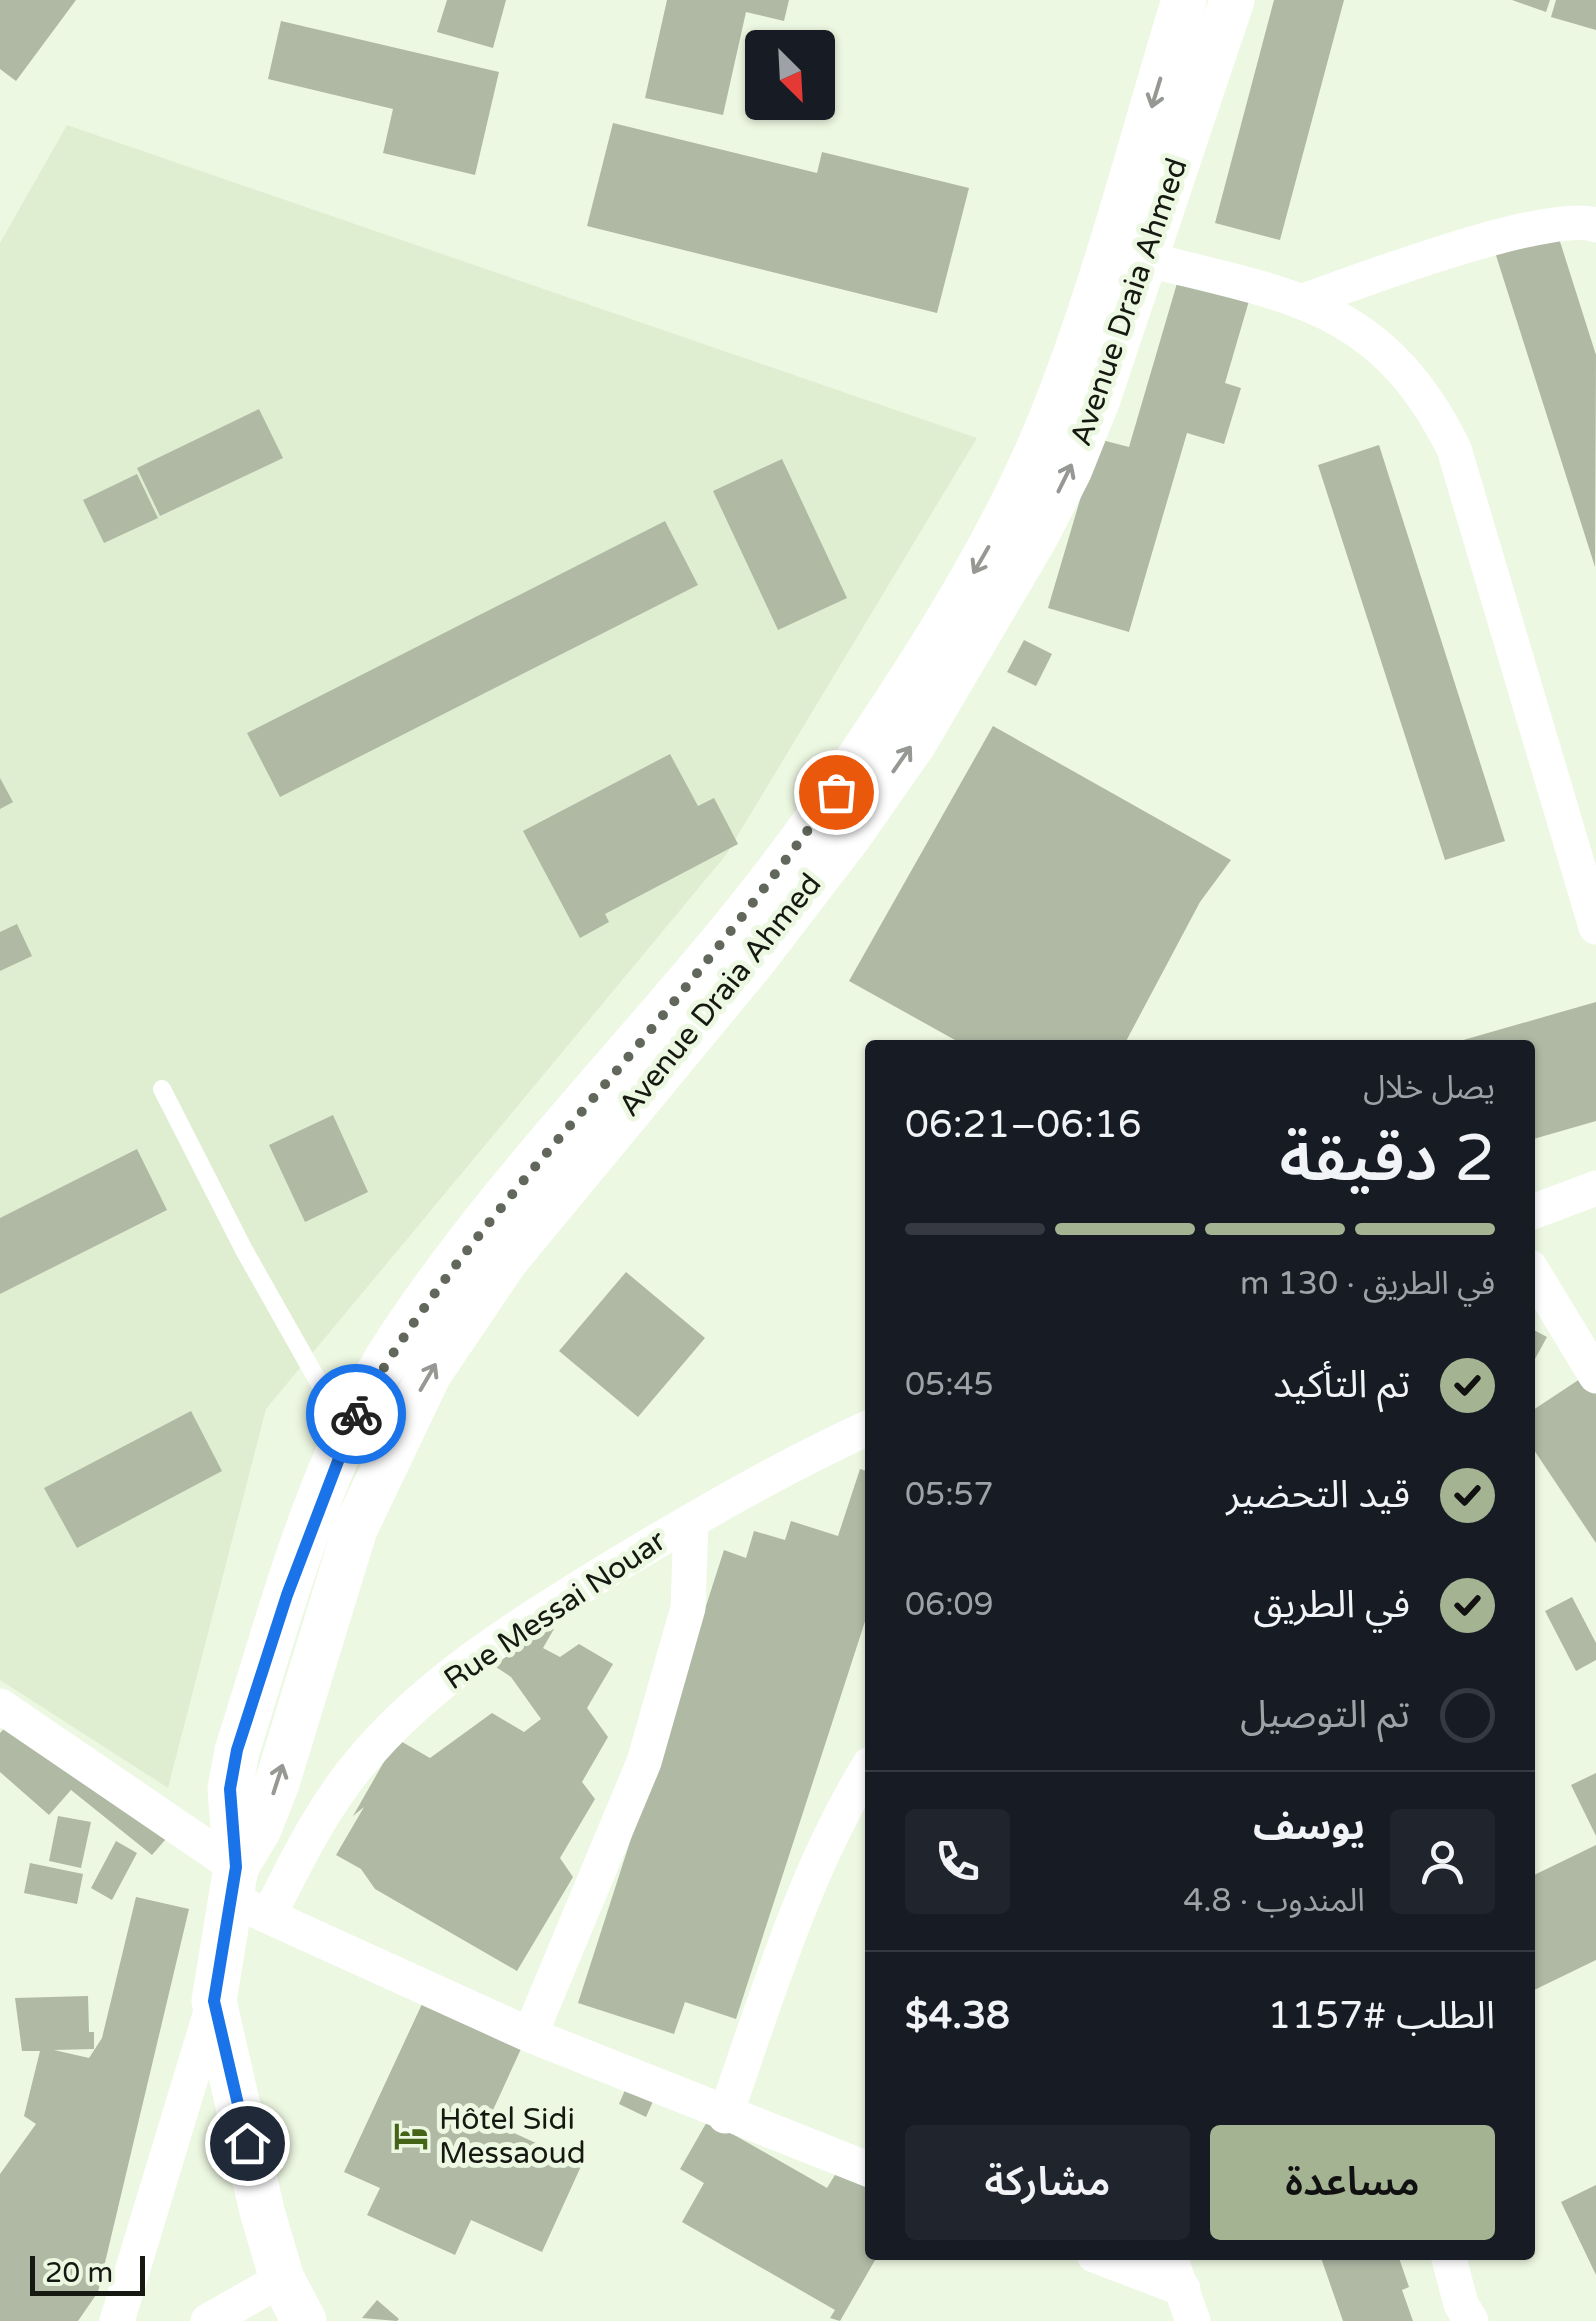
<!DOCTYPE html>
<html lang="ar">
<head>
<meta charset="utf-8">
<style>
	:root { --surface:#171b24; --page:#20242c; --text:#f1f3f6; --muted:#9ea1a6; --line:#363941; --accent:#a4b392 }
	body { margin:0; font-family:"Varela Round","Noto Sans Arabic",sans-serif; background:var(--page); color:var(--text); direction:rtl; height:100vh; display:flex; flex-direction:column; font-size:38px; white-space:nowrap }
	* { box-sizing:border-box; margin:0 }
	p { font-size:32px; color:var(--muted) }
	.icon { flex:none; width:55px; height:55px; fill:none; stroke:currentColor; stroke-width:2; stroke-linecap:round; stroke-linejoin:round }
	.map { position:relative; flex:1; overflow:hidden; direction:ltr }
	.drawer { position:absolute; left:865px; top:1040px; width:670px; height:1220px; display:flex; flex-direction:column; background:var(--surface); border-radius:10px; box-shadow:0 2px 8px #0004; direction:rtl }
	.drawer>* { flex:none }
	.needle { width:65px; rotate:156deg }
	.tools { position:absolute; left:745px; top:30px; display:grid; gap:20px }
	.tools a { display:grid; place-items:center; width:90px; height:90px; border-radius:10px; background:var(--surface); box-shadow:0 2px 8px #0004; font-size:50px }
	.scale { position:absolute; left:30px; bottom:25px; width:115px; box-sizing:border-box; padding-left:10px; border:5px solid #151911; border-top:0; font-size:28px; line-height:35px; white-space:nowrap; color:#151911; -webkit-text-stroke:8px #edf8e2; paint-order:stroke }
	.pin { position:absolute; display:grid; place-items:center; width:85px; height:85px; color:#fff; margin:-42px; border:5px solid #fff; border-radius:50%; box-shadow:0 2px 10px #0007 }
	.courier { position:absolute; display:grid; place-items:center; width:100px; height:100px; margin:-50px; border:8px solid #1a73e8; border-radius:50%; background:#fff; color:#222; box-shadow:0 2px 12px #0007 }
	.overview em { font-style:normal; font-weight:600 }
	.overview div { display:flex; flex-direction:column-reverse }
	.overview { display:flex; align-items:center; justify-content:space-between; height:170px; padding:0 40px }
	h1 { font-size:65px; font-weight:600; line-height:75px }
	.bar { display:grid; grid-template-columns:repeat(4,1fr); gap:15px 10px; align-content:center; height:120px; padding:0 40px }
	.bar i { height:12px; border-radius:8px; background:var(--line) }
	.bar .current { background:var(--accent) }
	.bar p { grid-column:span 4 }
	.line { display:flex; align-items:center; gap:25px; padding:0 40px; border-top:2px solid var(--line) }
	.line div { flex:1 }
	.round { display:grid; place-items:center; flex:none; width:105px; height:105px; border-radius:10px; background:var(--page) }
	ol { padding:0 40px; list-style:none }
	li { display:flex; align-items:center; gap:30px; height:110px }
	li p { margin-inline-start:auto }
	li .icon { padding:10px; border-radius:50%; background:var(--accent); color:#111; stroke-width:4 }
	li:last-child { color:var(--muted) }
	li i { width:55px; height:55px; border:5px solid var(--line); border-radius:50% }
	.cta { display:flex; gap:20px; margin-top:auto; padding:20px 40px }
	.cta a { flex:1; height:115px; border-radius:10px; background:var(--accent); color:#111; font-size:40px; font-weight:600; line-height:115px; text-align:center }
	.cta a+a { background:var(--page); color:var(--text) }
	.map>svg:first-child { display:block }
</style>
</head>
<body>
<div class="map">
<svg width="1596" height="2321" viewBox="0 0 1596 2321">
	<rect width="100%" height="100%" fill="#edf8e2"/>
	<path fill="#dfeed1" d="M67 125 977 438 726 855 266 1409 168 1788 0 1680V243Z"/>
	<path fill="#afb9a4" d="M0 0H76L16 81 0 69Z
		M447 0H506L493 48 437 32Z
		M667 0H789L784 21 746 12 723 115 645 98Z
		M1274 0H1344L1280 240 1215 223Z
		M1512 0H1550L1546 12Z
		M1556 0H1596V30L1551 17Z
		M281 21 499 72 475 175 383 153 393 109 268 79Z
		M613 123 817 173 822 152 969 188 937 313 587 226Z
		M1556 229 1596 355 1595 567 1494 249Z
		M1180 273 1251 294 1225 383 1241 388 1224 444 1187 433 1129 632 1048 608 1098 439 1129 447Z
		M259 409 283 458 160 516 137 468Z
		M1379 445 1505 841 1445 860 1318 465Z
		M782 459 847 598 778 630 713 491Z
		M137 474 158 518 104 543 83 500Z
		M665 521 698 585 280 797 247 733Z
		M1024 640 1052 654 1036 686 1007 672Z
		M993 726 1231 860 1200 902 1124 1045H964L849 981Z
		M670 754 698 806 714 798 738 844 605 914 609 922 580 938 523 831Z
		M0 778 13 802 0 809Z
		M17 924 32 956 0 971V932Z
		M1596 1002V1121L1530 1140V1045H1446Z
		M333 1115 368 1192 305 1222 269 1145Z
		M137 1149 167 1210 0 1294V1218Z
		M626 1272 705 1338 638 1417 559 1351Z
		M1530 1328 1547 1337 1530 1368Z
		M1586 1375 1596 1390V1543L1530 1444V1412Z
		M191 1411 222 1471 77 1548 44 1488Z
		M860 1469 870 1472V1606L736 2019 685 2002 674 2034 578 2003 724 1550 746 1558 754 1531 785 1540 791 1521 838 1536Z
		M1572 1597 1596 1643V1660L1576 1671 1545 1611Z
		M550 1624 554 1629 543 1648 560 1657 579 1644 613 1664 587 1708 608 1737 582 1782 595 1799 560 1858 573 1877 517 1971 375 1889 361 1869 336 1855 364 1807 353 1816 397 1739 430 1758 492 1713 524 1732 541 1719 511 1677 493 1665Z
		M26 1704 172 1832 152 1855 71 1790 49 1815 0 1772V1733Z
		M1596 1773V1836L1571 1785Z
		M58 1816 91 1822 81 1868 49 1861Z
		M116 1841 137 1853 112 1900 91 1888Z
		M1596 1845V1960L1530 1992V1877Z
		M30 1863 83 1874 77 1904 24 1893Z
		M136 1897 189 1909 98 2292 78 2321H0V2174L36 2124 24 2116 40 2051H22L15 1998 88 1996 89 2032H94V2049L54 2050 89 2058 102 2038Z
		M422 2004 521 2049 488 2121 582 2164 542 2252 471 2220 455 2255 367 2215 380 2188 344 2172Z
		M631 2076 659 2088 646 2117 619 2104Z
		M708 2120 827 2188 841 2165 870 2181V2255H878L840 2321 830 2318 835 2310 682 2222 704 2183 680 2169Z
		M1596 2185V2275L1561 2202Z
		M1320 2255H1398L1409 2287 1402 2290 1413 2321H1343Z
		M377 2300 399 2319 397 2321 362 2318Z"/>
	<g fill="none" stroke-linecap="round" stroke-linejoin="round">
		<path stroke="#fff" stroke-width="18" d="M162 1089 244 1250 344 1427"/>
		<path stroke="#fff" stroke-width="35" d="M1145 259C1290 296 1381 302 1454 449L1596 927
			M1306 300C1360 281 1549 209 1596 225
			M1530 1213 1596 1188
			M1530 1267 1596 1376
			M0 1706 236 1867
			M248 1907 530 2035 870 2170
			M270 1913C297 1860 321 1810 359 1764 427 1681 520 1625 610 1569 695 1518 780 1468 870 1427
			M530 2035 644 1762 688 1608 691 1521
			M725 2116C767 1997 804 1871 870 1764
			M1094 2255 1183 2289
			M1169 2255 1193 2321
			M1448 2255 1461 2304 1471 2321
			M117 2321 214 2002
			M208 2321 282 2279"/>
		<path stroke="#fff" stroke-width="45" d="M236 1867 259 1829 277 1783 355 1529 429 1374 506 1260 753 961 849 836 914 743 1036 536 1070 469 1098 399 1232 0
			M304 2321 282 2279 262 2211 214 2001 236 1867 230 1789 237 1751C282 1611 318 1461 400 1338 528 1145 705 985 836 792 909 685 984 571 1037 452 1098 313 1139 146 1184 0"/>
	</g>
	<defs><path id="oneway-shaft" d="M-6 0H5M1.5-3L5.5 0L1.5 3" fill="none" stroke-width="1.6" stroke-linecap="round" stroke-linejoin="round" transform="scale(2.5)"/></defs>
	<g stroke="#969894">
		<use href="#oneway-shaft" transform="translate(1156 93) rotate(107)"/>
		<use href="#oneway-shaft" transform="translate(1065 478) rotate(-64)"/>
		<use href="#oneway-shaft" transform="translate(981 560) rotate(120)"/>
		<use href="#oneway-shaft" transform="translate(902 759) rotate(-55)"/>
		<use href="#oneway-shaft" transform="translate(428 1377) rotate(-60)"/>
		<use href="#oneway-shaft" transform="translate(278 1779) rotate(-72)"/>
	</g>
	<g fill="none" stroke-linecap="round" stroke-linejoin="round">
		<path stroke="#61675a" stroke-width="10" stroke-dasharray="0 18" d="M356 1414C429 1286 524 1180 619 1068 694 979 767 887 836 792"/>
		<path stroke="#1a73e8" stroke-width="12" d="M247 2143 214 2001 236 1867 230 1789 237 1750 287 1595 356 1414"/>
	</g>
	<defs>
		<g id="hotel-bare" transform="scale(2.7)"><path d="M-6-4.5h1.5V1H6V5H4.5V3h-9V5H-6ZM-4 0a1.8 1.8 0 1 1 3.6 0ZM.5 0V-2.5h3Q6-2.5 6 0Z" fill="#466418" stroke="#edf8e2" stroke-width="2.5" paint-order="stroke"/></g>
	</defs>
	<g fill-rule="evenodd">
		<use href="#hotel-bare" x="411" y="2136"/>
	</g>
	<g text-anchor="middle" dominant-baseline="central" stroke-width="10" stroke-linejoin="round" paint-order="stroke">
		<g font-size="30" fill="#151911" stroke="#edf8e2">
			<text transform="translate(1129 302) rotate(-71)">Avenue Draia Ahmed</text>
			<text transform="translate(720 995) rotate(-51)">Avenue Draia Ahmed</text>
			<text transform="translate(555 1610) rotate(-34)">Rue Messai Nouar</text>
		</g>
		<g font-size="30" fill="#151911" stroke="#edf8e2" text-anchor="start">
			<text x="439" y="2119">Hôtel Sidi<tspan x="439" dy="34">Messaoud</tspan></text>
		</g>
	</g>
</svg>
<div class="tools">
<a><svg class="needle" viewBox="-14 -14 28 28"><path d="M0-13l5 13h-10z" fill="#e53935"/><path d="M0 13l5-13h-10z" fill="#9ea1a6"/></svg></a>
</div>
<div class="scale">20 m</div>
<div class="pin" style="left:836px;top:792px;background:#ea580c"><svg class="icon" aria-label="bag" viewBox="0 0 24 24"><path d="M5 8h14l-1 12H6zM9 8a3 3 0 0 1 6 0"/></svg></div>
<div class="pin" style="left:247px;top:2143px;background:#1f2937"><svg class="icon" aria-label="home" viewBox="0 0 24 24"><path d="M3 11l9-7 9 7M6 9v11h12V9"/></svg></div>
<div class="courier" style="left:356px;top:1414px"><svg class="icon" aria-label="bike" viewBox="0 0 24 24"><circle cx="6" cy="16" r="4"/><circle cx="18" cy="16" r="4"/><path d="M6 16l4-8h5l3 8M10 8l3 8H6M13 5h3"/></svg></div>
<section class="drawer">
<div class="overview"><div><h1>2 دقيقة</h1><p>يصل خلال</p></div><em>06:16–06:21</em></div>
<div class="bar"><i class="current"></i><i class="current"></i><i class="current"></i><i></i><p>في الطريق · 130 m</p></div>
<ol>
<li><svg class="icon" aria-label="check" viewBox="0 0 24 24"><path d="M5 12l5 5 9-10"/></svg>تم التأكيد<p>05:45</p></li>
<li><svg class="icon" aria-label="check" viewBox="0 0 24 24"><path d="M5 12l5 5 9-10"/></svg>قيد التحضير<p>05:57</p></li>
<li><svg class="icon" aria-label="check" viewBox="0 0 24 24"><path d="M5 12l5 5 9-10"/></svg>في الطريق<p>06:09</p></li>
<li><i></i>تم التوصيل</li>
</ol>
<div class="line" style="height:180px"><a class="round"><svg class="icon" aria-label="person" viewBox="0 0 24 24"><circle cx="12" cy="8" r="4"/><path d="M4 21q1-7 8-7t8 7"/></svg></a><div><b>يوسف</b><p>المندوب · 4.8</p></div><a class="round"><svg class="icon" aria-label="phone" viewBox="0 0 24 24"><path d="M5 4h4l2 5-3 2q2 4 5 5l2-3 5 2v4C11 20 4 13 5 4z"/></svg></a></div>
<div class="line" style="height:130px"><div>الطلب #1157</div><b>$4.38</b></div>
<div class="cta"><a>مساعدة</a><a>مشاركة</a></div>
</section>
</div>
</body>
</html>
